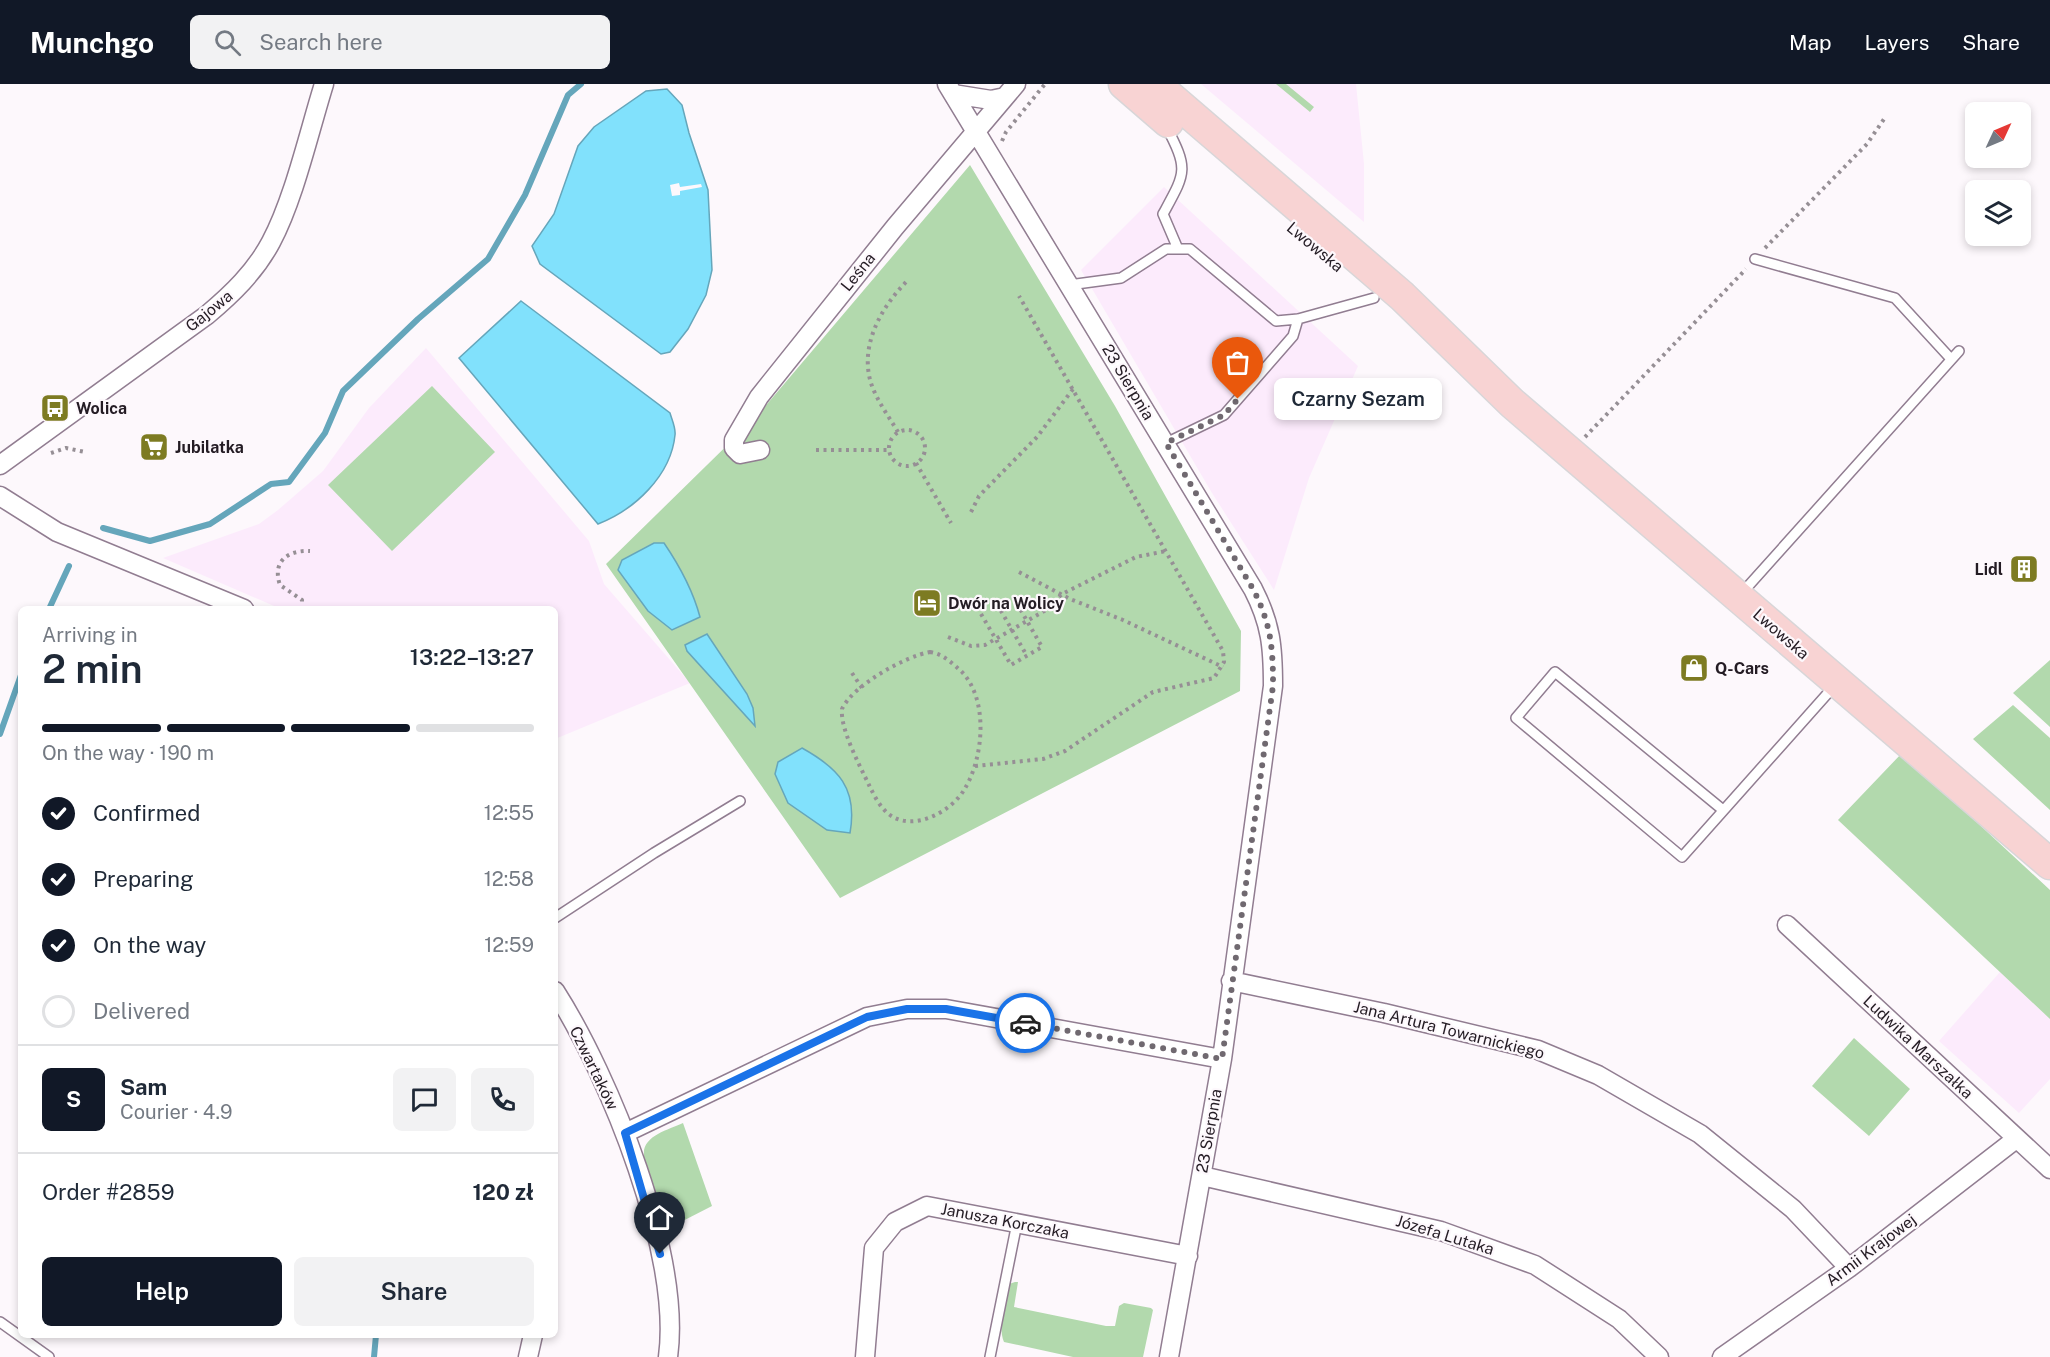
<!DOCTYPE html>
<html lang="en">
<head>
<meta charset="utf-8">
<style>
	:root { --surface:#fff; --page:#f2f2f3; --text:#1f2937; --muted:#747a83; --line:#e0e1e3; --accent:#111827 }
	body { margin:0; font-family:"Public Sans",sans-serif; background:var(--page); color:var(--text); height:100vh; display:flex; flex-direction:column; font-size:22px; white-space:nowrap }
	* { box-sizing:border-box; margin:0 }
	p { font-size:20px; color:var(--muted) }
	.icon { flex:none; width:33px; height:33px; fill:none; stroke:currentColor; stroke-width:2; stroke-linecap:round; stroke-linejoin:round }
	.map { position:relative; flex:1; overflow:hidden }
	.details { position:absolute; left:18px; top:522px; width:540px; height:732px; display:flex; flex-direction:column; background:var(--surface); border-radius:9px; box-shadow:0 3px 9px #0003 }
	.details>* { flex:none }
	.needle { width:39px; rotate:46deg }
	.controls { position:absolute; left:1965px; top:18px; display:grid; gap:12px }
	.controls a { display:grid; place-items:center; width:66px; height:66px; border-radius:9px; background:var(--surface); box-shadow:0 3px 9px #0003; font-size:30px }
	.pin { position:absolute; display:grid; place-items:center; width:51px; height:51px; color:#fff; margin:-62px -26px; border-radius:50% 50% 50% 0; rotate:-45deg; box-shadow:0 0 6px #0007 }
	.pin .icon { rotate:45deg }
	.courier { position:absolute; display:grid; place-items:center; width:60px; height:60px; margin:-30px; border:4px solid #1a73e8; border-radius:50%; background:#fff; color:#222; box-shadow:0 2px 8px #0007 }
	.bubble { position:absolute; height:42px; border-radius:9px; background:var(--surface); box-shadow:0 3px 9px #0003; font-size:20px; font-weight:600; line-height:42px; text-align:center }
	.headline em { font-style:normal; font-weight:600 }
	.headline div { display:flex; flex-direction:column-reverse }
	.headline { display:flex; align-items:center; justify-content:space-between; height:102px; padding:0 24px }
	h1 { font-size:39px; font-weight:600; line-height:45px }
	.bar { display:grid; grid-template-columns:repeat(4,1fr); gap:9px 6px; align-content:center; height:72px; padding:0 24px }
	.bar i { height:8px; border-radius:4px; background:var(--line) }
	.bar .selected { background:var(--accent) }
	.bar p { grid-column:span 4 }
	.line { display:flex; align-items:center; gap:15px; padding:0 24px; border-top:2px solid var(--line) }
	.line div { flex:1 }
	.round { display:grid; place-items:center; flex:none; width:63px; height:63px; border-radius:9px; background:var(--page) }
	ol { padding:0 24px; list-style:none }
	li { display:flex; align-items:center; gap:18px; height:66px }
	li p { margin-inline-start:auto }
	li .icon { padding:6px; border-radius:50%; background:var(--accent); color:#fff; stroke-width:4 }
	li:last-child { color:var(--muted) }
	li i { width:33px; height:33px; border:3px solid var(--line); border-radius:50% }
	.button { display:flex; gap:12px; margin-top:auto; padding:12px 24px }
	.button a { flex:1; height:69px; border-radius:9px; background:var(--accent); color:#fff; font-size:24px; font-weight:600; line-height:69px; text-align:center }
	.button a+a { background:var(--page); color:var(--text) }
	header { display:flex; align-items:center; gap:36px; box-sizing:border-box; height:84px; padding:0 30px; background:var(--accent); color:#fff }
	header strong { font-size:28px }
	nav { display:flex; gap:33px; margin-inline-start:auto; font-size:21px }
	.search { width:420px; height:54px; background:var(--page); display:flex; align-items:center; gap:15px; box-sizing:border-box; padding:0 21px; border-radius:9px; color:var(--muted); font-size:22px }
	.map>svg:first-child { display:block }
</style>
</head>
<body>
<header>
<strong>Munchgo</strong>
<div class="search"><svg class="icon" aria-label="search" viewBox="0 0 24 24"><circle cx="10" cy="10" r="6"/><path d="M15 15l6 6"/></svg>Search here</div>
<nav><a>Map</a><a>Layers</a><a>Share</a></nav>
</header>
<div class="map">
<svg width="2050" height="1273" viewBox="0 0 2050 1273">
	<rect width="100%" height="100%" fill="#fdf8fc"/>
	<path fill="#fcebfc" d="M1201 0H1356L1364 80V138Z
		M1164 103 1358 282 1309 394 1274 506 1212 409 1081 186Z
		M426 264 589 457 604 500 690 599 555 655V525H281L163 474 259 440 278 426 323 387 369 324Z
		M2000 888 2050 935V995L2019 1029 1939 957Z"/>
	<path fill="#b2d9ad" d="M1276 0H1286L1314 23 1310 28Z
		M970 81 1115 322 1241 547 1240 607 840 814 606 480 756 333Z
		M432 302 495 368 392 467 328 401Z
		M2050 576V643L2013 609Z
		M2013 621 2050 654V726L1973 655Z
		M1902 669 2050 806V935L1838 736Z
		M1854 954 1910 1005 1869 1052 1812 1002Z
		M683 1039 712 1122 671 1143 673 1154 666 1155 639 1073 644 1071C642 1052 668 1046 683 1039Z
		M1015 1198H1018L1014 1223 1106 1242H1115L1119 1222 1124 1219 1151 1224 1153 1226 1143 1273H1073L1004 1258C997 1242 1006 1217 1009 1200Z"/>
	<path fill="#81e1fc" stroke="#65a6bb" stroke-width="1.5" d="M667 5 682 21 689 49 708 106 712 186 706 211 688 245 670 268 661 270 540 180 532 162 554 130 578 62 594 43 646 7Z
		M521 217 670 329C672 336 676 344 675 351 671 392 634 426 598 440L459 274Z
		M654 459H664C679 481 693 507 700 533L672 546 648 527 618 486 622 476Z
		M707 550 747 610 753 624 755 642 687 567 685 561Z
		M802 664C838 684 858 704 850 749L827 746 788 719 775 690 778 678Z"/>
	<path fill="#fdf8fc" d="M679 99 680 103 701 100 702 103 680 107V111L672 112 670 101Z"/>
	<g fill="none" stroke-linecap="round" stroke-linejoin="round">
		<path stroke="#65a6bb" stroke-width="6" d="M103 444 150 457 210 440 271 400 289 398 325 349 343 307 418 235 488 175 525 111 568 11 581 0
			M49 525 69 482
			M0 650 21 591
			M374 1273 376 1251"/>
		<g stroke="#917d91" stroke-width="12">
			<path id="lane" d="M1166 42C1189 86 1186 88 1163 130L1178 165
				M1755 175 1895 214 1951 275
				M1069 201 1121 194 1166 165H1190L1276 237 1298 235 1374 214
				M1166 359 1224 331 1293 252 1298 235
				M1742 509 1959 267
				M1723 726 1555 588 1516 634 1682 773 1836 600
				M555 834 654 769 740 717
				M0 1238 49 1273
				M990 1273 1017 1139"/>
		</g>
		<g stroke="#917d91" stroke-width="21">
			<path id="street" d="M947 0 1253 505C1271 540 1273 563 1273 602L1222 975 1169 1273
				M953 10 991 16 1005 13
				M760 366 740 370 734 364V356L759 313 895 143 1016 0
				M0 381 207 231C232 210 255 188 271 158 294 115 309 48 324 0
				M0 412 57 448 244 525
				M1787 841 2050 1085
				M1231 897 1384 929 1538 966 1598 991 1700 1050 1793 1125 1849 1184
				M555 907C610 993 682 1171 668 1273
				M625 1049 867 933 907 925H946L1222 975
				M1202 1092 1441 1147 1535 1181 1619 1235 1659 1273
				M528 1273 533 1251
				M865 1273 874 1164 895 1138 927 1122 1188 1172
				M1722 1273 1849 1184 2016 1055"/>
		</g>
		<g stroke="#d8d6d8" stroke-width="33">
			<path id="primary" d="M1124 0 1168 38
				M1155 0 1402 212 1512 319 2050 780"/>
		</g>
		<path stroke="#968f95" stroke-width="4" stroke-dasharray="3 4.5" stroke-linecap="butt" d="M1002 57 1006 48 1045 0
			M1765 164 1867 60 1884 35
			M889 364a18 18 0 1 1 36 0a18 18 0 1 1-36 0Z
			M898 348C889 333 878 318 872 302 858 263 881 223 908 196
			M1585 353 1746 185
			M816 366H889
			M51 369 66 364 85 368
			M916 379 951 439
			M971 428 979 412 1037 353 1073 305
			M1019 488 1070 515 1123 536 1223 583
			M997 520 1027 572
			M302 525V516L280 501C272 478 287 466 310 467
			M981 530 1011 581 1042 563 1012 511
			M948 553 971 562 985 561 1046 526 1062 510 1136 473 1166 467
			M930 568C943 570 952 579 961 587 989 615 984 674 964 706 951 728 913 748 890 731 880 724 874 711 869 701 860 682 840 645 842 625 853 601 906 572 930 568Z
			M852 589 862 604
			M975 682 1043 675 1065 667 1153 608 1214 594 1224 578 1223 567 1019 212"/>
		<use href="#lane" stroke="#fff" stroke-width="9"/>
		<use href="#street" stroke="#fff" stroke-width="18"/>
		<use href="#primary" stroke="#f8d3d3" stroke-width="30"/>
	</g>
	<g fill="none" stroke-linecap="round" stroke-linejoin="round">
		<path stroke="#706970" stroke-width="6" stroke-dasharray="0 10.8" d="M1025 939 1222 975 1273 602C1273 563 1271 540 1253 505L1166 359 1224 331 1238 315"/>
		<path stroke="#1a73e8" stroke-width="8" d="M660 1170 625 1049 867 933 907 925H946L1025 939"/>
	</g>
	<defs>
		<g id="bus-square" transform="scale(1.5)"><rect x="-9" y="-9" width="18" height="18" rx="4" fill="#7d7b22" stroke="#fdf8fc"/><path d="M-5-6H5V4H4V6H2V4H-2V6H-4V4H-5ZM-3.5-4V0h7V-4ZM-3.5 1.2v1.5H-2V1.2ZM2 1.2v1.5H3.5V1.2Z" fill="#fff"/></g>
		<g id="supermarket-square" transform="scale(1.5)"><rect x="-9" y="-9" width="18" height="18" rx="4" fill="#7d7b22" stroke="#fdf8fc"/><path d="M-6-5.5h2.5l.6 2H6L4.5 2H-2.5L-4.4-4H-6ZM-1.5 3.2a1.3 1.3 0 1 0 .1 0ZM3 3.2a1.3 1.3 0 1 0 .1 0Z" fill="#fff"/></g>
		<g id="building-square" transform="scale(1.5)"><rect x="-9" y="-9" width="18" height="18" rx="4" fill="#7d7b22" stroke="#fdf8fc"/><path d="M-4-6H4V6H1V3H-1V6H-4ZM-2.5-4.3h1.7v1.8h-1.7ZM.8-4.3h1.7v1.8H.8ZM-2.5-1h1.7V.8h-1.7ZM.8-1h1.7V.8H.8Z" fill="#fff"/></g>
		<g id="hotel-square" transform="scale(1.5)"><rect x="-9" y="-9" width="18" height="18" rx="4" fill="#7d7b22" stroke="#fdf8fc"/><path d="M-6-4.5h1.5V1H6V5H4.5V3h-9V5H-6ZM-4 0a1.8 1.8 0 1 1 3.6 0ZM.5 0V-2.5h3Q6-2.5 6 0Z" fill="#fff"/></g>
		<g id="shop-square" transform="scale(1.5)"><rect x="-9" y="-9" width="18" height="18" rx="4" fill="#7d7b22" stroke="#fdf8fc"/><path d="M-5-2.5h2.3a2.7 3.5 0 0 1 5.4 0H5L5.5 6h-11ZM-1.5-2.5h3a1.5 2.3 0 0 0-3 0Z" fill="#fff"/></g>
	</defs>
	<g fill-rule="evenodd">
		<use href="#bus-square" x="55" y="324"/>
		<use href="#supermarket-square" x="154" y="363"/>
		<use href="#building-square" x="2024" y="485"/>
		<use href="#hotel-square" x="927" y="519"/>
		<use href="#shop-square" x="1694" y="584"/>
	</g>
	<g text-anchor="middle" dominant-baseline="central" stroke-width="4.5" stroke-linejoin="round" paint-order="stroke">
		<g font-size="16" fill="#241c24" stroke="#fdf8fc">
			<text transform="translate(1315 163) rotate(40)">Lwowska</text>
			<text transform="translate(858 188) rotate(-51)">Leśna</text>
			<text transform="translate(209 227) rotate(-39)">Gajowa</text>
			<text transform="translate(1128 298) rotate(59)">23 Sierpnia</text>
			<text transform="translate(1781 550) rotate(41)">Lwowska</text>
			<text transform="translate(1449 946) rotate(14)">Jana Artura Towarnickiego</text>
			<text transform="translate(1918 963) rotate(43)">Ludwika Marszałka</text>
			<text transform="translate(594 984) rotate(64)">Czwartaków</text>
			<text transform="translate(1209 1047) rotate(-80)">23 Sierpnia</text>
			<text transform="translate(1005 1137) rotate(11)">Janusza Korczaka</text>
			<text transform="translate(1445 1151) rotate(17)">Józefa Lutaka</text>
			<text transform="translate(1871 1166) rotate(-37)">Armii Krajowej</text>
		</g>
		<g font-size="16" font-weight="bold" fill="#241c24" stroke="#fdf8fc" text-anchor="start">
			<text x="76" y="324">Wolica</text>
			<text x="175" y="363">Jubilatka</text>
			<text x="2003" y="485" text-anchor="end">Lidl</text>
			<text x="948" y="519">Dwór na Wolicy</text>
			<text x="1715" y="584">Q-Cars</text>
		</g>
	</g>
</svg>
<div class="controls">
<a><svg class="needle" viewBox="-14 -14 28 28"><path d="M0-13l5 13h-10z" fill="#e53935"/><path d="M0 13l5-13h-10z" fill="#747a83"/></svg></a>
<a><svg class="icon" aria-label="layers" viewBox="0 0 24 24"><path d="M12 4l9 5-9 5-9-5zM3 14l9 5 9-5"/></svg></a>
</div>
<div class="pin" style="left:1238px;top:315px;background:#ea580c"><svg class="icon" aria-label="bag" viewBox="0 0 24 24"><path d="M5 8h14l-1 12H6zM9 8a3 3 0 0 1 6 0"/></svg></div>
<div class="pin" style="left:660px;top:1170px;background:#1f2937"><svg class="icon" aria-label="home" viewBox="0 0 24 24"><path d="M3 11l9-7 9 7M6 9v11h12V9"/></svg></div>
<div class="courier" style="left:1025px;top:939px"><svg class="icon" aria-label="car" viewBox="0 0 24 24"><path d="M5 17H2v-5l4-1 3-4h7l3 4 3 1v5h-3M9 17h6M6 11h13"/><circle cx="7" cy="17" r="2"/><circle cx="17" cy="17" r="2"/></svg></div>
<div class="bubble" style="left:1274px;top:294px;width:168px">Czarny Sezam</div>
<section class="details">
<div class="headline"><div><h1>2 min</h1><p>Arriving in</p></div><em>13:22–13:27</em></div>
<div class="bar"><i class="selected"></i><i class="selected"></i><i class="selected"></i><i></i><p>On the way · 190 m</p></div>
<ol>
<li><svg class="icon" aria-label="check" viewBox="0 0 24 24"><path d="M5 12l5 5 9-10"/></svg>Confirmed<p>12:55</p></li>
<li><svg class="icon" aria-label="check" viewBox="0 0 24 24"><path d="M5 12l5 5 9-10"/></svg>Preparing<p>12:58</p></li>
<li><svg class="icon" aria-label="check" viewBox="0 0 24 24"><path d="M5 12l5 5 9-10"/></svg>On the way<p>12:59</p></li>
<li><i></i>Delivered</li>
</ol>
<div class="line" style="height:108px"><b class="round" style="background:var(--accent);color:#fff">S</b><div><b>Sam</b><p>Courier · 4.9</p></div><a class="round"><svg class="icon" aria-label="chat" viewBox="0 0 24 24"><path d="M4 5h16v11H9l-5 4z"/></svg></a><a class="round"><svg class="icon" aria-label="phone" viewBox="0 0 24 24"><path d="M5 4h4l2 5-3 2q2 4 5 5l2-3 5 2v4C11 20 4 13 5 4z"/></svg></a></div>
<div class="line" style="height:78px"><div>Order #2859</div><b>120 zł</b></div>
<div class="button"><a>Help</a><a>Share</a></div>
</section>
</div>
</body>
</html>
